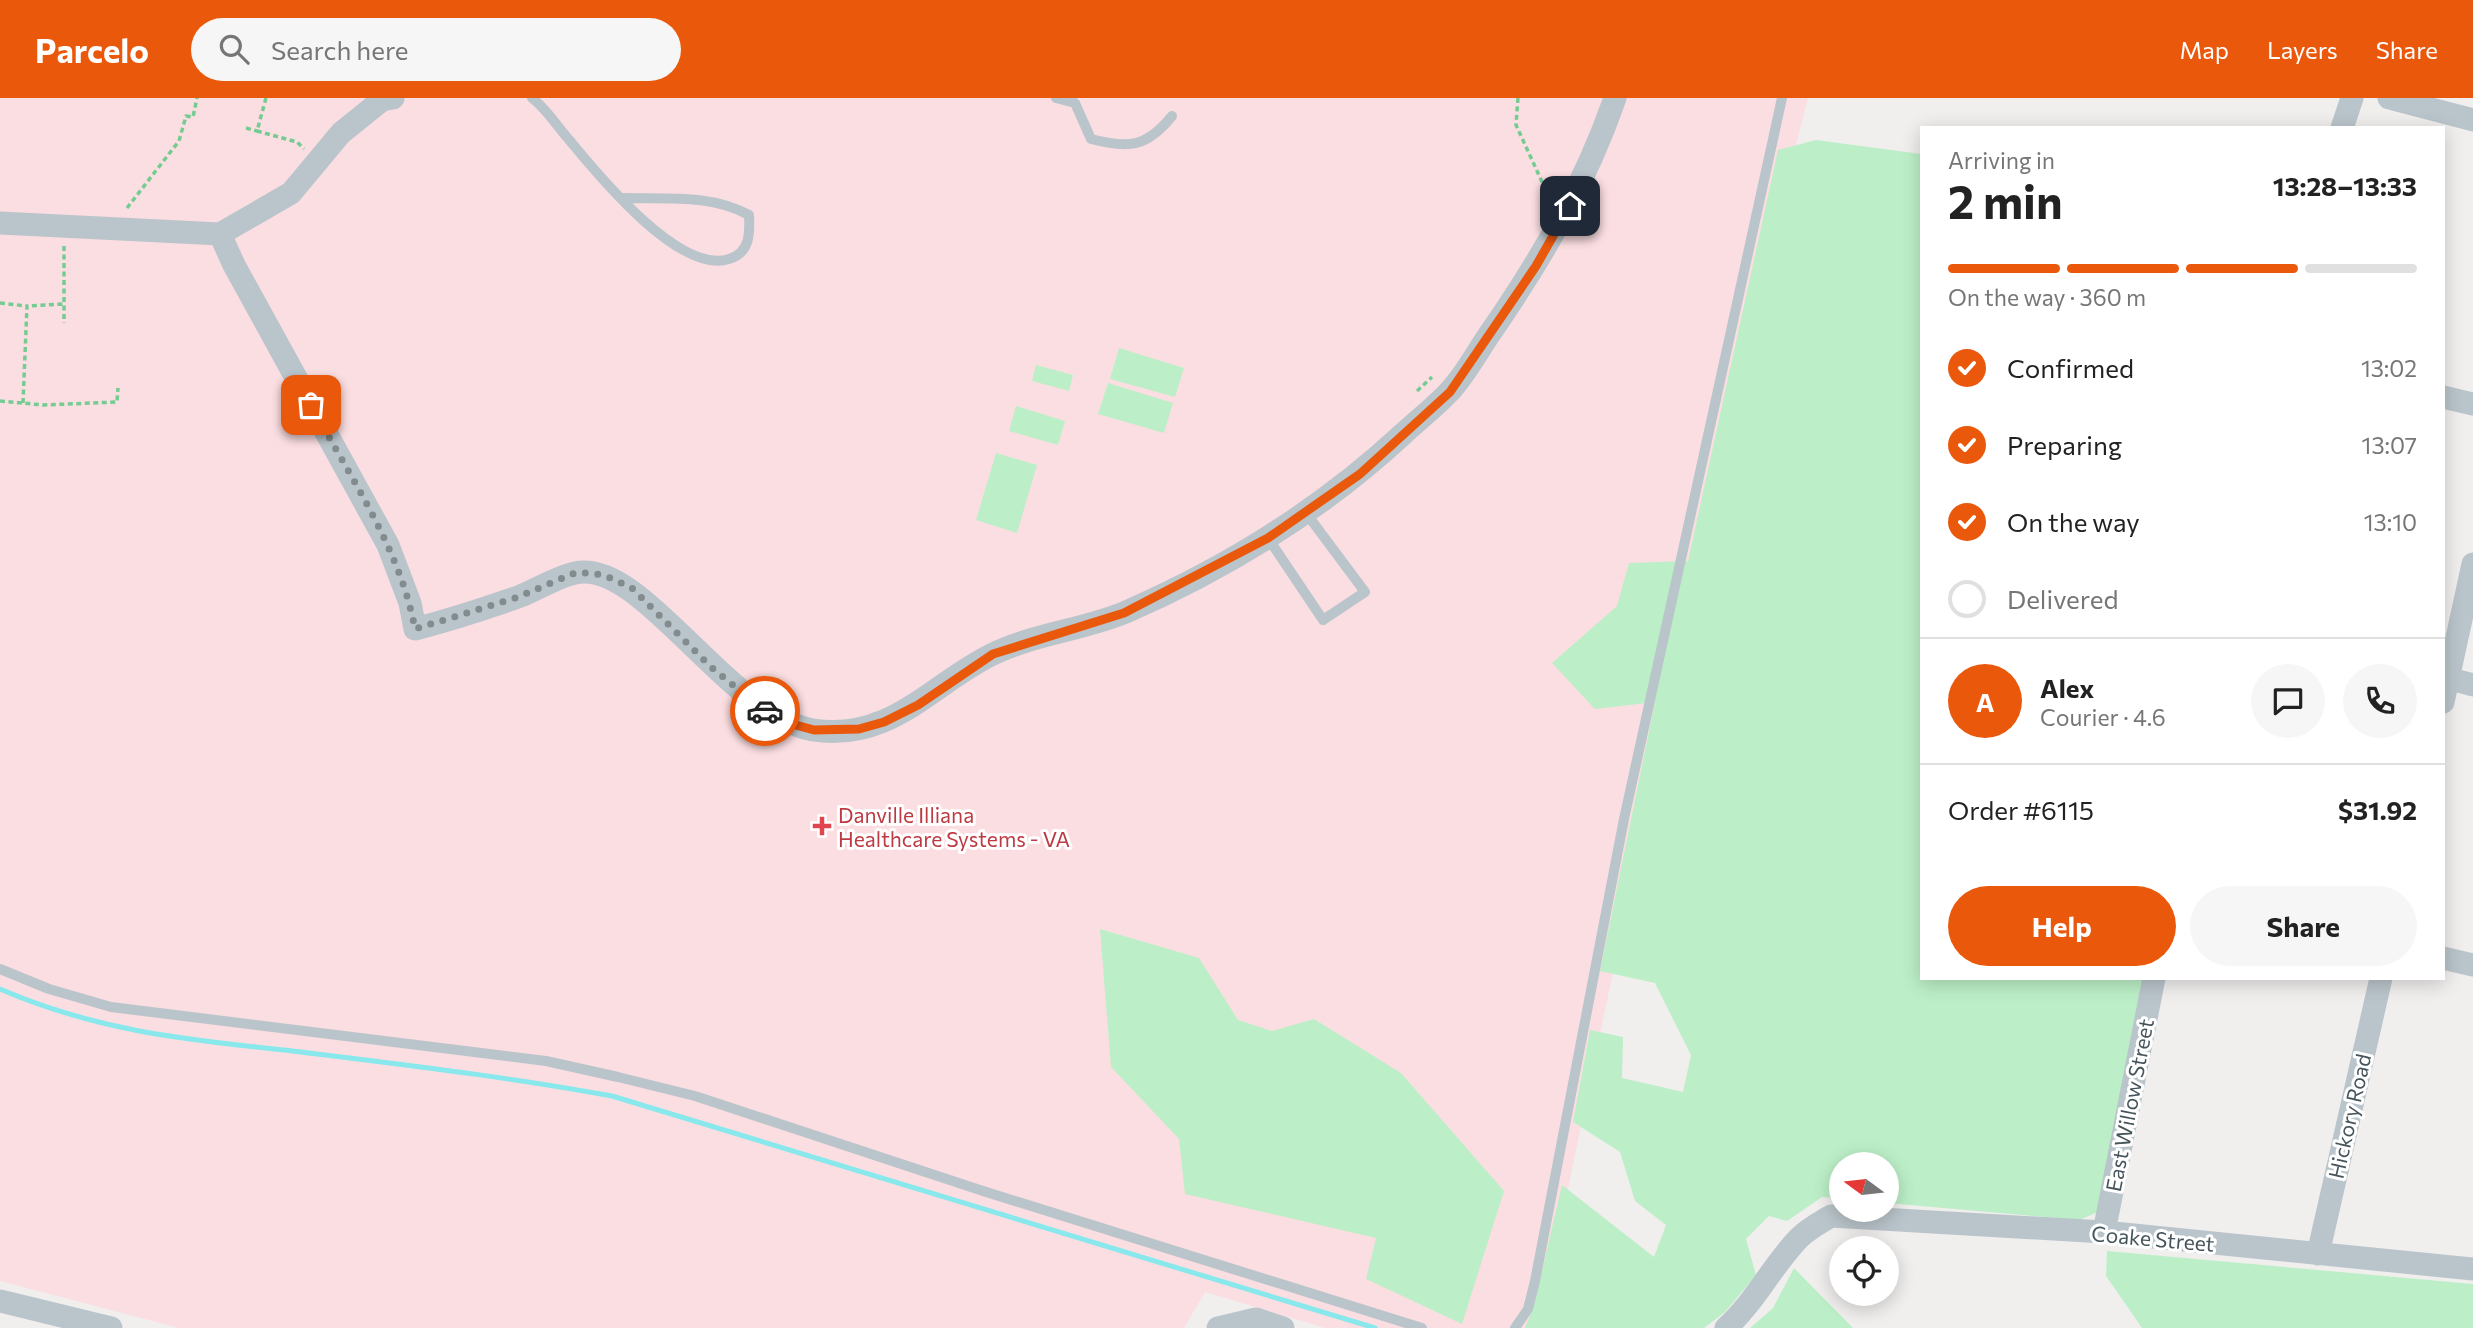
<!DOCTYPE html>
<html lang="en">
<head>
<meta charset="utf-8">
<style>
	:root { --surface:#fff; --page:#f6f6f6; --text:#222; --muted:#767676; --line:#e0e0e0; --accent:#ea580c }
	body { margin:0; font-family:Commissioner,sans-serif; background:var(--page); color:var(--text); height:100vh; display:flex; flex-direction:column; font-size:26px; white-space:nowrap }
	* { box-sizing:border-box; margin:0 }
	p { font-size:23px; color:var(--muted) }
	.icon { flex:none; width:38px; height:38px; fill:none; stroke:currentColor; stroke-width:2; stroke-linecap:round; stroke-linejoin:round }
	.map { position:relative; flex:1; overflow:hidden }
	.sheet { position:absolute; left:1920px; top:28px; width:525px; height:854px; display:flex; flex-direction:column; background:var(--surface); border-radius:0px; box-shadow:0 4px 18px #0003 }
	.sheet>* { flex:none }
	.needle { width:46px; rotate:285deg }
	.fabs { position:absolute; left:1829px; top:1054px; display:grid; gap:14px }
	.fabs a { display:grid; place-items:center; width:70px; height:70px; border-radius:50%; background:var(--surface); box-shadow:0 4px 18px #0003; font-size:35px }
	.pin { position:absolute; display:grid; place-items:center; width:60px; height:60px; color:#fff; margin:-30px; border-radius:14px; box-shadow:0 4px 10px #0006 }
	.courier { position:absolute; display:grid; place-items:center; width:70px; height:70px; margin:-35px; border:5px solid #ea580c; border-radius:50%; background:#fff; color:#222; box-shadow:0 2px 9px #0007 }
	.headline em { font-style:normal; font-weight:700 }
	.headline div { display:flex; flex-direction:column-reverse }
	.headline { display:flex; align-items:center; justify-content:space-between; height:119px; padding:0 28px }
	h1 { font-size:46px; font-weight:700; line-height:52px }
	.bar { display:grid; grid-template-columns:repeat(4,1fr); gap:10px 7px; align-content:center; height:84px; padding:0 28px }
	.bar i { height:9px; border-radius:5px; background:var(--line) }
	.bar .on { background:var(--accent) }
	.bar p { grid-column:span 4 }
	.line { display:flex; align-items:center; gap:18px; padding:0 28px; border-top:2px solid var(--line) }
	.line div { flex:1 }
	.round { display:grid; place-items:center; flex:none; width:74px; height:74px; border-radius:37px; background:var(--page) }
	ol { padding:0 28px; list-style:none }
	li { display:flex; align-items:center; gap:21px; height:77px }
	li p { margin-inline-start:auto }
	li .icon { padding:7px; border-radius:50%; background:var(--accent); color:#fff; stroke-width:4 }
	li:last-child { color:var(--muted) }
	li i { width:38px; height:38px; border:4px solid var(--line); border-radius:50% }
	.cta { display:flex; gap:14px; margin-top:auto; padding:14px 28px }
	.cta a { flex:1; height:80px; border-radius:42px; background:var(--accent); color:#fff; font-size:28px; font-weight:700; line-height:80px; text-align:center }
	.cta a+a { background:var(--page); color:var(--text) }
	header { display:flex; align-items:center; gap:42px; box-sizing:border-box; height:98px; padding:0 35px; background:var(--accent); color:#fff }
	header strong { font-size:33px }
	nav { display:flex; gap:38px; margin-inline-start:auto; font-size:24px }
	.search { width:490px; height:63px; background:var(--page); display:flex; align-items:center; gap:18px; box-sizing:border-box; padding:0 24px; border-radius:38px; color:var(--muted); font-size:26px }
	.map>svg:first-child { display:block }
</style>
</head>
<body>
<header>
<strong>Parcelo</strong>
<div class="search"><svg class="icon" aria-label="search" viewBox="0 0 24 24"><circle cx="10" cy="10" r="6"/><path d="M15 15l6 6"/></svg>Search here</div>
<nav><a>Map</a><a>Layers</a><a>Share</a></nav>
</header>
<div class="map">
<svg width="2473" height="1230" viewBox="0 0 2473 1230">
	<rect width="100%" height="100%" fill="#f1eeee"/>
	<path fill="#fbdee1" d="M0 0H1808L1738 273 1539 1230H1325L1205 1194 1184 1230H179L0 1183Z"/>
	<path fill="#bcefc7" d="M1816 42 1921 56 1922 880H2146L2098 1114 2079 1122 1887 1105 1886 1066H1841V1100L1822 1099 1787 1123 1769 1118 1746 1141 1756 1177 1725 1214 1704 1230H1525L1534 1207 1562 1087 1654 1159 1666 1127 1635 1103 1620 1054 1573 1024 1590 932 1623 939 1622 980 1683 994 1691 957 1655 885 1600 873 1655 604 1595 611 1552 565 1617 508 1629 465 1688 463 1778 52Z
		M1119 250 1184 270 1175 299 1110 281Z
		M1036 267 1073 277 1069 293 1032 283Z
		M1108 285 1173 305 1164 335 1098 316Z
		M1016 308 1065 323 1058 347 1009 333Z
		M996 355 1037 367 1017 435 976 422Z
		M1100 831 1199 860 1238 922 1272 933 1314 921 1401 975 1504 1093 1462 1226 1366 1181 1376 1140 1185 1096 1179 1041 1111 969Z
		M2107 1153 2473 1186V1230H2142L2106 1178Z
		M1794 1170 1853 1230H1750L1773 1210Z"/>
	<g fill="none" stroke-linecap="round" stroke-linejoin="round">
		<path stroke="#89e8eb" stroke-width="5" d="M0 891C102 935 192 942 301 954 405 967 509 979 612 998L1375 1230"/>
		<path stroke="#74cc92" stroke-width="3.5" stroke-dasharray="5 3.5" stroke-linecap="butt" d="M266 0 257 33 297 44 304 51
			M1518 0 1516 27 1549 99
			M246 30 257 33
			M127 110 179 43 186 18 193 19 197 0
			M64 148V225
			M0 205 27 208
			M1417 293 1432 279
			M0 303 43 307 117 304 118 290
			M23 305 27 208 64 206"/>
		<path stroke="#bac5cb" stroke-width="10" d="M532 0C547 11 558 30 571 44 599 78 680 177 729 161 750 155 750 135 749 117 711 96 665 101 623 100
			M1056 0 1075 5 1091 41C1129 51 1147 49 1172 18
			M1268 440 1323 522 1365 494 1306 415
			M0 871 49 891 111 909 546 963 618 979 695 998 983 1093 1422 1230
			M1515 1230 1528 1211 1535 1183 1624 721 1782 0"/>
		<path stroke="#bac5cb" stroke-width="23" d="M2389 0 2473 22
			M2342 30 2352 0
			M0 125 220 136 291 95 341 35 382 2 393 0
			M220 136 234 167 388 447 410 505 415 531C450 522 484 511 518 499 537 492 556 479 575 475 641 459 728 618 813 632 891 644 931 586 993 556 1034 536 1083 532 1126 514 1227 470 1322 411 1403 336 1418 322 1435 309 1449 294 1466 276 1478 252 1493 231 1543 158 1586 84 1615 0
			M2443 299 2473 306
			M2443 579 2473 587
			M2443 604 2473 466
			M2443 860 2473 867
			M2104 1134 2154 880
			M2318 1156 2381 880
			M0 1203 111 1230
			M1218 1230 1256 1221 1283 1230
			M1726 1230C1755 1204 1772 1168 1799 1140 1808 1131 1821 1124 1831 1118L2104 1134 2473 1171"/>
	</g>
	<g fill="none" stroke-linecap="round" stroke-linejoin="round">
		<path stroke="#828b8e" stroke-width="7" stroke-dasharray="0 12.6" d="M311 307C350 379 400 450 415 531L518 499 577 474 604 477 632 490 711 569 765 613"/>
		<path stroke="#ea580c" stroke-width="9" d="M765 613 792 626 814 632 859 631 884 624 918 607 993 556 1124 515 1268 440 1360 376 1450 294 1536 168 1570 108"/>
	</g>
	<path fill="#e0444e" stroke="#fff" stroke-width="2.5" d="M818.5 717.5h7v7h7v7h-7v7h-7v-7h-7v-7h7z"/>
	<g text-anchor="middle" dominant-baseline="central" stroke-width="6" stroke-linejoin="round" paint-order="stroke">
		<g font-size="21" fill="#be3a42" stroke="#fff" text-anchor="start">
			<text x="838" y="716">Danville Illiana<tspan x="838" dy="24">Healthcare Systems - VA</tspan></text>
		</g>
		<g font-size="21" fill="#46555b" stroke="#fff">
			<text transform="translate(2129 1007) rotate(-79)">East Willow Street</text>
			<text transform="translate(2349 1018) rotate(-77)">Hickory Road</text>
			<text transform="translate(2153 1140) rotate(5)">Coake Street</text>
		</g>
	</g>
</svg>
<div class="fabs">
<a><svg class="needle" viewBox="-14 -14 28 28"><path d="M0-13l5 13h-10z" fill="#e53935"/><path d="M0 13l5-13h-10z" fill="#767676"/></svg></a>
<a><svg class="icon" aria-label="locate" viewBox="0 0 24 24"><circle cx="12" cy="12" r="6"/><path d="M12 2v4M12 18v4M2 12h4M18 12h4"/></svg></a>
</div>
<div class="pin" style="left:311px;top:307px;background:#ea580c"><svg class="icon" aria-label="bag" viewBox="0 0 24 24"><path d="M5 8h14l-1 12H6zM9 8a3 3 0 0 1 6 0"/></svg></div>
<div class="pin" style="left:1570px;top:108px;background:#1f2937"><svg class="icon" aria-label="home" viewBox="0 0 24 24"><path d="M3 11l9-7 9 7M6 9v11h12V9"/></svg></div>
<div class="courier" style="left:765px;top:613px"><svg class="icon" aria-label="car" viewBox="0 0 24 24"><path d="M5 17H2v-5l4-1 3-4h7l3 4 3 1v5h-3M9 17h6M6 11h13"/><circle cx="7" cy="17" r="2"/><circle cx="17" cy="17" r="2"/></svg></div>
<section class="sheet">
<div class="headline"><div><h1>2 min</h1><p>Arriving in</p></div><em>13:28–13:33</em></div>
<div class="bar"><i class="on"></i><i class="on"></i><i class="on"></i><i></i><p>On the way · 360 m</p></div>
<ol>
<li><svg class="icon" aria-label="check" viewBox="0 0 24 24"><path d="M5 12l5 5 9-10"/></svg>Confirmed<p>13:02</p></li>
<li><svg class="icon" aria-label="check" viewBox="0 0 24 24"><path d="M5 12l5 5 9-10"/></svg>Preparing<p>13:07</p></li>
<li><svg class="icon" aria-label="check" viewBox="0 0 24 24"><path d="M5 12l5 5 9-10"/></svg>On the way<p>13:10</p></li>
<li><i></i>Delivered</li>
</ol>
<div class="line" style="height:126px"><b class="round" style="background:var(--accent);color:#fff">A</b><div><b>Alex</b><p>Courier · 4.6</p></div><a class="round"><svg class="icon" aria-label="chat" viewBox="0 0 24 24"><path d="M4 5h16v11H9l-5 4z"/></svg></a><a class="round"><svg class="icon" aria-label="phone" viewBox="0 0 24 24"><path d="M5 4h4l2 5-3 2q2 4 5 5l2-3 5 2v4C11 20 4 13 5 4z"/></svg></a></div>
<div class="line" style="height:91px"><div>Order #6115</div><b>$31.92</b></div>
<div class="cta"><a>Help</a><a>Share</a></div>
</section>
</div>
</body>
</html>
